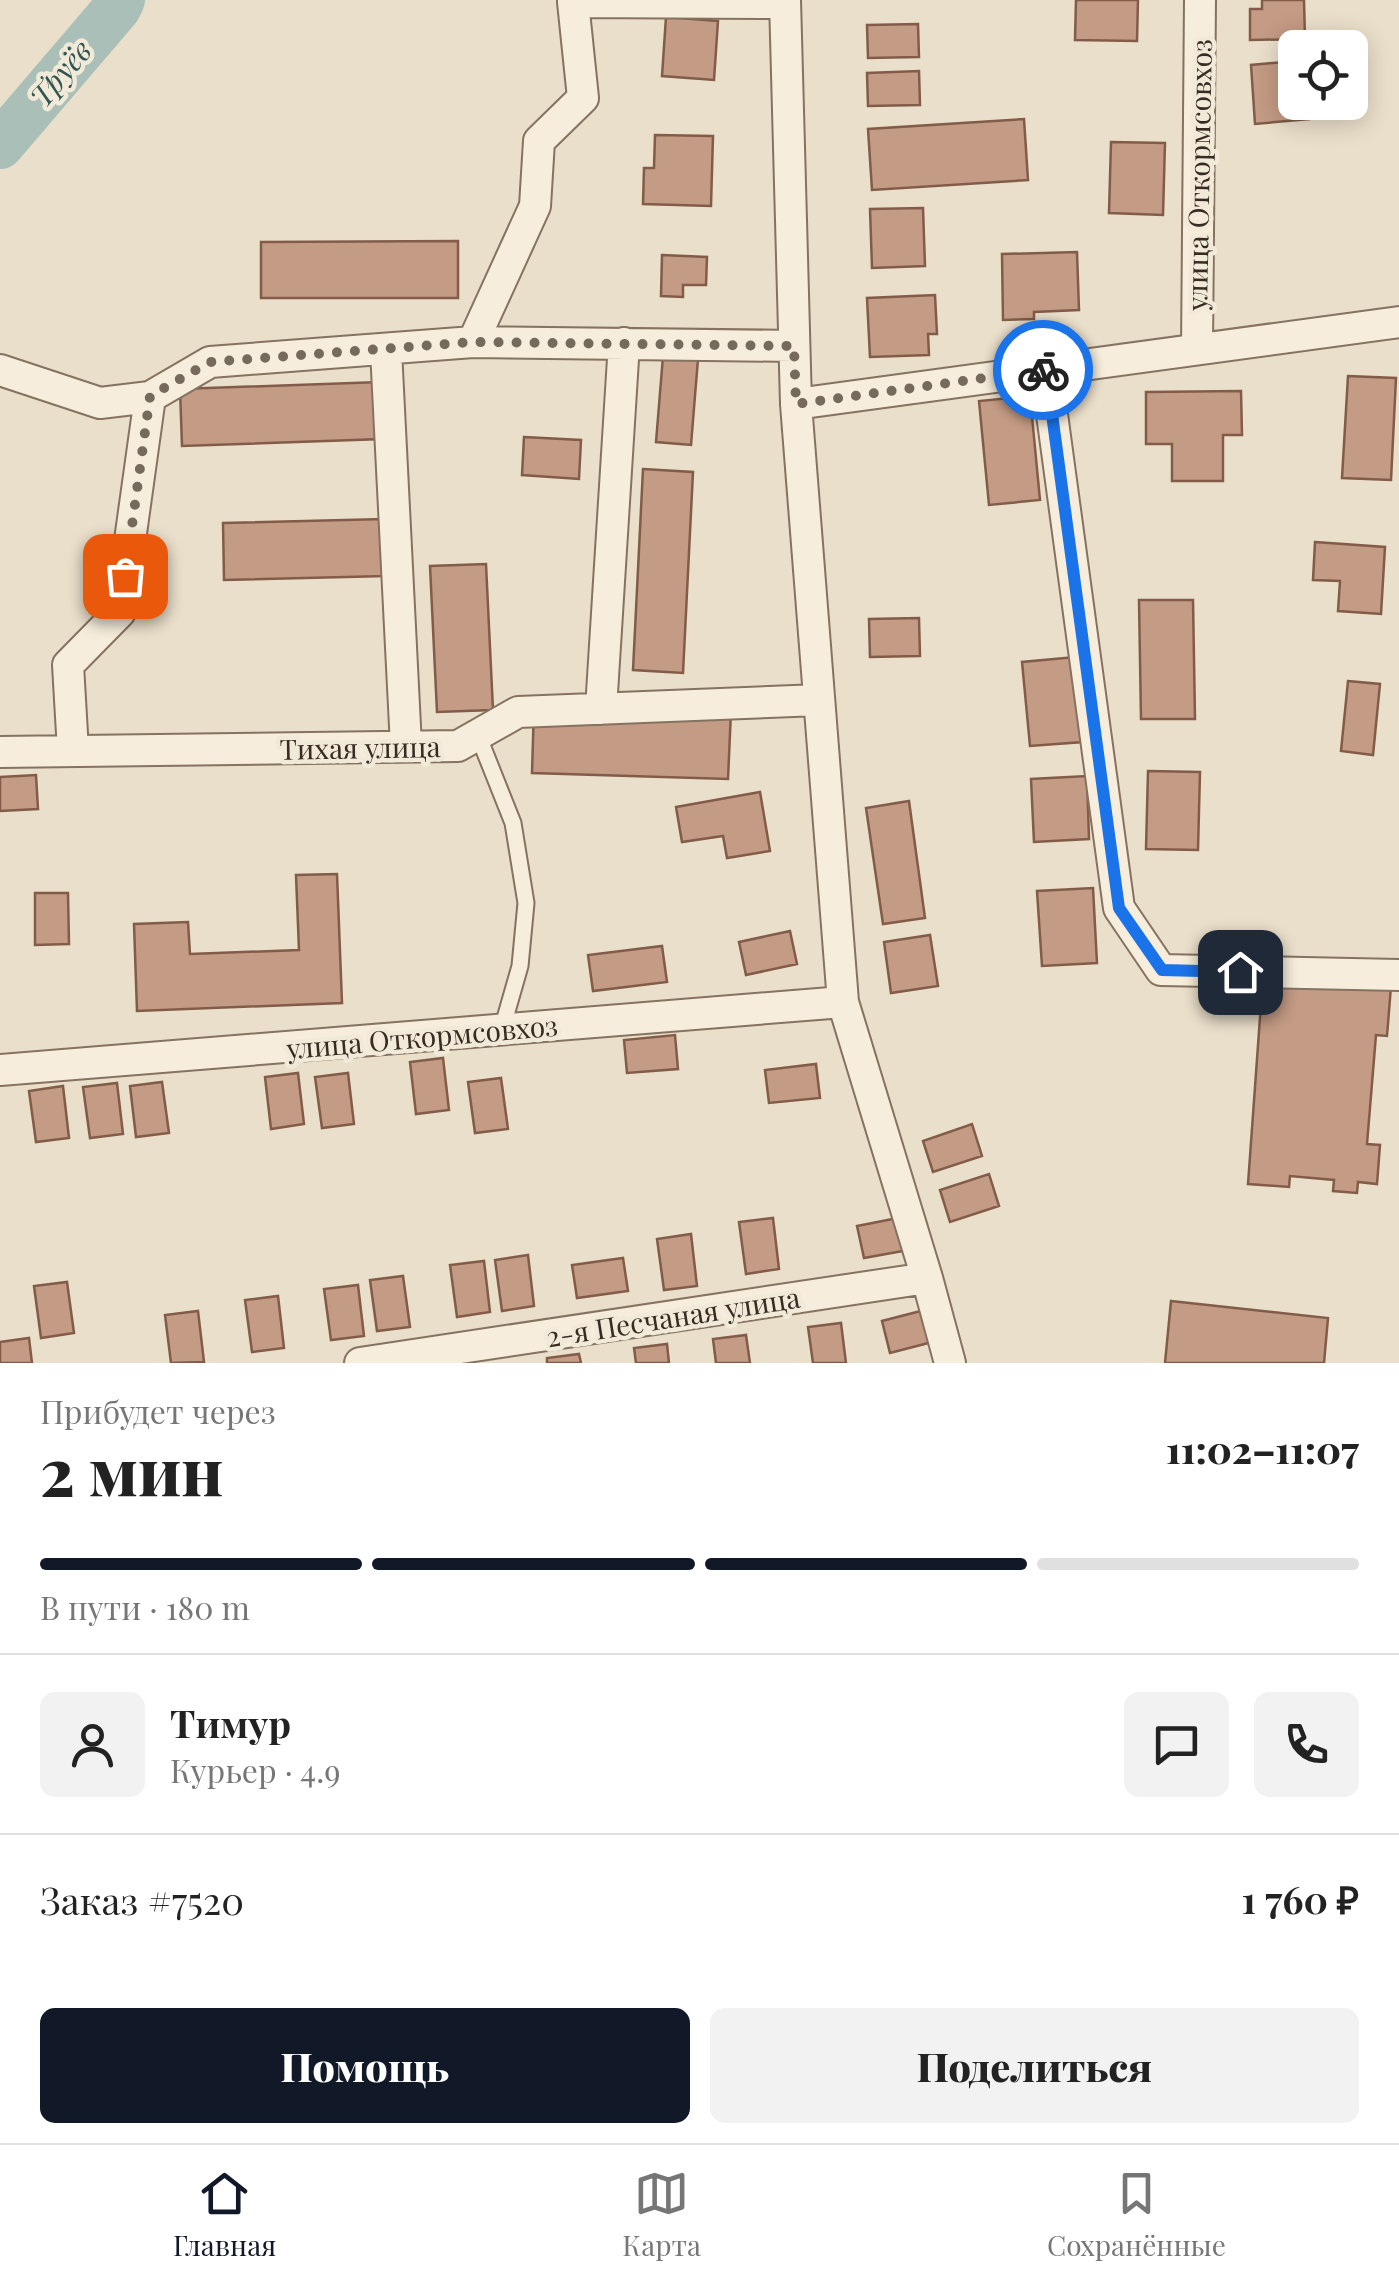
<!DOCTYPE html>
<html lang="ru">
<head>
<meta charset="utf-8">
<style>
	:root { --surface:#fff; --page:#f2f2f2; --text:#222; --muted:#767676; --line:#e0e0e0; --accent:#111827 }
	body { margin:0; font-family:"Playfair Display",serif; background:var(--page); color:var(--text); height:100vh; display:flex; flex-direction:column; font-size:38px; white-space:nowrap }
	* { box-sizing:border-box; margin:0 }
	p { font-size:32px; color:var(--muted) }
	.icon { flex:none; width:55px; height:55px; fill:none; stroke:currentColor; stroke-width:2; stroke-linecap:round; stroke-linejoin:round }
	.map { position:relative; height:1363px; overflow:hidden }
	.sheet { display:flex; flex-direction:column; background:var(--surface); flex:1 }
	.sheet>* { flex:none }
	.controls { position:absolute; left:1278px; top:30px; display:grid; gap:20px }
	.controls a { display:grid; place-items:center; width:90px; height:90px; border-radius:15px; background:var(--surface); box-shadow:0 5px 25px #0003; font-size:50px }
	.pin { position:absolute; display:grid; place-items:center; width:85px; height:85px; color:#fff; margin:-42px; border-radius:20px; box-shadow:0 5px 15px #0006 }
	.courier { position:absolute; display:grid; place-items:center; width:100px; height:100px; margin:-50px; border:8px solid #1a73e8; border-radius:50%; background:#fff; color:#222; box-shadow:0 2px 12px #0007 }
	.summary em { font-style:normal; font-weight:800 }
	.summary div { display:flex; flex-direction:column-reverse }
	.summary { display:flex; align-items:center; justify-content:space-between; height:170px; padding:0 40px }
	h1 { font-size:65px; font-weight:800; line-height:75px }
	.bar { display:grid; grid-template-columns:repeat(4,1fr); gap:15px 10px; align-content:center; height:120px; padding:0 40px }
	.bar i { height:12px; border-radius:8px; background:var(--line) }
	.bar .active { background:var(--accent) }
	.bar p { grid-column:span 4 }
	.line { display:flex; align-items:center; gap:25px; padding:0 40px; border-top:2px solid var(--line) }
	.line div { flex:1 }
	.round { display:grid; place-items:center; flex:none; width:105px; height:105px; border-radius:15px; background:var(--page) }
	.button { display:flex; gap:20px; margin-top:auto; padding:20px 40px }
	.button a { flex:1; height:115px; border-radius:15px; background:var(--accent); color:#fff; font-size:40px; font-weight:800; line-height:115px; text-align:center }
	.button a+a { background:var(--page); color:var(--text) }
	.tab-bar { display:flex; justify-content:space-around; align-items:center; height:140px; border-top:2px solid var(--line); background:var(--surface); font-size:28px; color:var(--muted) }
	.tab-bar a { display:grid; justify-items:center; gap:5px }
	.tab-bar .active { color:var(--accent) }
	.map>svg:first-child { display:block }
</style>
</head>
<body>
<div class="map">
<svg width="1399" height="1363" viewBox="0 0 1399 1363">
	<rect width="100%" height="100%" fill="#eadfca"/>
	<g fill="none" stroke-linecap="round" stroke-linejoin="round">
		<path stroke="#aabfb8" stroke-width="48" d="M0 145 117 8 121 0"/>
	</g>
	<path fill="#c49b84" stroke="#825c48" stroke-width="2.5" d="M1076 0H1138L1137 41 1075 40Z
		M1262 0H1304L1305 39 1250 40V9H1262Z
		M666 17 718 21 714 80 662 76Z
		M918 24 919 57 868 58 867 25Z
		M1295 61V102H1308L1309 119 1255 124 1251 65Z
		M919 71 920 105 868 106 867 73Z
		M1024 119 1028 180 872 190 868 129Z
		M655 135 713 136 711 206 643 204 644 168H654Z
		M1111 142 1165 143 1163 215 1109 213Z
		M923 208 925 266 872 268 870 209Z
		M458 241V298H261V242Z
		M1077 252 1079 310 1034 312V319L1003 320 1002 254Z
		M662 255 707 257 706 285H683V297L661 296Z
		M935 295 937 334H928L929 355 870 357 867 298Z
		M663 356 698 359 691 445 656 442Z
		M1348 376 1396 378 1391 480 1342 478Z
		M380 382 382 439 182 446 180 389Z
		M1241 391 1242 435H1223V481H1172V444H1146V392Z
		M1030 396 1040 500 989 505 979 401Z
		M524 437 581 440 579 479 522 475Z
		M643 469 693 472 683 673 633 670Z
		M384 519 386 576 224 580 223 523Z
		M1315 542 1385 547 1381 614 1338 611 1340 581 1313 580Z
		M486 564 493 710 437 712 430 566Z
		M1139 600H1193L1195 719H1141Z
		M919 618 920 656 870 657 869 619Z
		M1075 657 1083 742 1030 746 1022 662Z
		M1348 681 1380 684 1373 755 1341 751Z
		M534 705 731 711 728 779 532 773Z
		M1148 771 1200 772 1198 850 1146 849Z
		M36 775 38 809 0 811V777Z
		M1087 776 1089 839 1034 842 1031 779Z
		M760 792 770 851 727 858 723 836 682 842 676 807Z
		M909 801 925 918 883 924 866 808Z
		M337 874 342 1003 137 1011 134 924 188 922 190 954 299 950 296 875Z
		M1093 888 1097 963 1042 966 1037 891Z
		M35 893H68L69 944 35 945Z
		M790 931 797 964 746 975 739 942Z
		M930 935 938 986 891 993 884 942Z
		M662 946 667 982 593 991 588 955Z
		M1263 976 1391 986 1387 1036 1376 1035 1367 1144 1380 1145 1377 1184 1358 1182 1357 1193 1333 1191 1334 1180 1290 1176 1289 1187 1248 1184Z
		M675 1035 678 1069 627 1073 624 1040Z
		M443 1058 449 1110 416 1114 410 1062Z
		M816 1064 820 1098 769 1103 765 1070Z
		M298 1073 304 1124 271 1129 265 1077Z
		M348 1073 354 1124 322 1128 315 1077Z
		M501 1078 508 1129 475 1133 468 1082Z
		M162 1082 169 1133 136 1137 130 1086Z
		M117 1083 123 1134 90 1138 83 1087Z
		M63 1086 69 1138 36 1142 29 1091Z
		M972 1124 982 1156 933 1172 923 1141Z
		M989 1174 999 1206 950 1222 940 1190Z
		M908 1216 914 1249 864 1258 857 1226Z
		M773 1218 779 1269 746 1274 739 1222Z
		M691 1234 697 1286 664 1290 657 1239Z
		M528 1255 534 1306 502 1311 495 1260Z
		M623 1258 628 1291 577 1298 572 1265Z
		M484 1261 490 1312 457 1317 450 1265Z
		M403 1276 410 1327 377 1331 370 1280Z
		M67 1282 74 1333 41 1338 34 1286Z
		M358 1285 364 1336 331 1340 324 1289Z
		M278 1296 284 1348 252 1352 245 1300Z
		M1171 1301 1328 1318 1324 1363H1165Z
		M932 1308 940 1340 890 1353 882 1321Z
		M198 1311 204 1362 171 1363 165 1315Z
		M841 1323 846 1363H813L808 1327Z
		M746 1335 750 1363H716L713 1339Z
		M29 1338 32 1363H0V1342Z
		M667 1344 669 1363H636L634 1348Z
		M579 1354 581 1363H547V1358Z"/>
	<g fill="none" stroke-linecap="round" stroke-linejoin="round">
		<g stroke="#857260" stroke-width="19">
			<path id="service" d="M478 735 513 823 526 903 520 966 502 1029"/>
		</g>
		<g stroke="#857260" stroke-width="34">
			<path id="minor" d="M785 0 796 404 843 1002 927 1278 950 1363
				M473 342 535 206 539 141 583 98 573 2 785 3
				M1197 349 1200 0
				M386 350 406 746
				M0 370 100 403 150 397 120 612 68 665 73 751
				M1046 370 1119 908 1161 970 1399 975
				M150 397 210 362 473 342 794 346
				M796 404 1399 322
				M601 709 624 343
				M0 752 458 746 518 712 819 700
				M0 1070 843 1002
				M360 1363 927 1278"/>
		</g>
		<use href="#service" stroke="#f6eddc" stroke-width="15"/>
		<use href="#minor" stroke="#f6eddc" stroke-width="30"/>
	</g>
	<g fill="none" stroke-linecap="round" stroke-linejoin="round">
		<path stroke="#766a5d" stroke-width="10" stroke-dasharray="0 18" d="M125 576 150 396 210 362 473 342 794 346 796 404 1043 370"/>
		<path stroke="#1a73e8" stroke-width="12" d="M1043 370H1046L1119 908 1162 970 1240 972"/>
	</g>
	<g text-anchor="middle" dominant-baseline="central" stroke-width="9" stroke-linejoin="round" paint-order="stroke">
		<g font-size="28" fill="#372b22" stroke="#f2ead9">
			<text transform="translate(1198 175) rotate(-89)">улица Откормсовхоз</text>
			<text transform="translate(360 747) rotate(-1)">Тихая улица</text>
			<text transform="translate(422 1036) rotate(-5)">улица Откормсовхоз</text>
			<text transform="translate(673 1316) rotate(-9)">2-я Песчаная улица</text>
		</g>
		<g font-size="30" font-style="italic" fill="#335551" stroke="#f2ead9">
			<text transform="translate(60 73) rotate(-50)">Труёв</text>
		</g>
	</g>
</svg>
<div class="controls">
<a><svg class="icon" aria-label="locate" viewBox="0 0 24 24"><circle cx="12" cy="12" r="6"/><path d="M12 2v4M12 18v4M2 12h4M18 12h4"/></svg></a>
</div>
<div class="pin" style="left:125px;top:576px;background:#ea580c"><svg class="icon" aria-label="bag" viewBox="0 0 24 24"><path d="M5 8h14l-1 12H6zM9 8a3 3 0 0 1 6 0"/></svg></div>
<div class="pin" style="left:1240px;top:972px;background:#1f2937"><svg class="icon" aria-label="home" viewBox="0 0 24 24"><path d="M3 11l9-7 9 7M6 9v11h12V9"/></svg></div>
<div class="courier" style="left:1043px;top:370px"><svg class="icon" aria-label="bike" viewBox="0 0 24 24"><circle cx="6" cy="16" r="4"/><circle cx="18" cy="16" r="4"/><path d="M6 16l4-8h5l3 8M10 8l3 8H6M13 5h3"/></svg></div>
</div>
<section class="sheet">
<div class="summary"><div><h1>2 мин</h1><p>Прибудет через</p></div><em>11:02–11:07</em></div>
<div class="bar"><i class="active"></i><i class="active"></i><i class="active"></i><i></i><p>В пути · 180 m</p></div>
<div class="line" style="height:180px"><a class="round"><svg class="icon" aria-label="person" viewBox="0 0 24 24"><circle cx="12" cy="8" r="4"/><path d="M4 21q1-7 8-7t8 7"/></svg></a><div><b>Тимур</b><p>Курьер · 4.9</p></div><a class="round"><svg class="icon" aria-label="chat" viewBox="0 0 24 24"><path d="M4 5h16v11H9l-5 4z"/></svg></a><a class="round"><svg class="icon" aria-label="phone" viewBox="0 0 24 24"><path d="M5 4h4l2 5-3 2q2 4 5 5l2-3 5 2v4C11 20 4 13 5 4z"/></svg></a></div>
<div class="line" style="height:130px"><div>Заказ #7520</div><b>1 760 ₽</b></div>
<div class="button"><a>Помощь</a><a>Поделиться</a></div>
</section>
<nav class="tab-bar">
<a class="active"><svg class="icon" aria-label="home" viewBox="0 0 24 24"><path d="M3 11l9-7 9 7M6 9v11h12V9"/></svg>Главная</a>
<a><svg class="icon" aria-label="map" viewBox="0 0 24 24"><path d="M3 6l6-2 6 2 6-2v14l-6 2-6-2-6 2zM9 4v14M15 6v14"/></svg>Карта</a>
<a><svg class="icon" aria-label="saved" viewBox="0 0 24 24"><path d="M7 4h10v16l-5-4-5 4z"/></svg>Сохранённые</a>
</nav>
</body>
</html>
